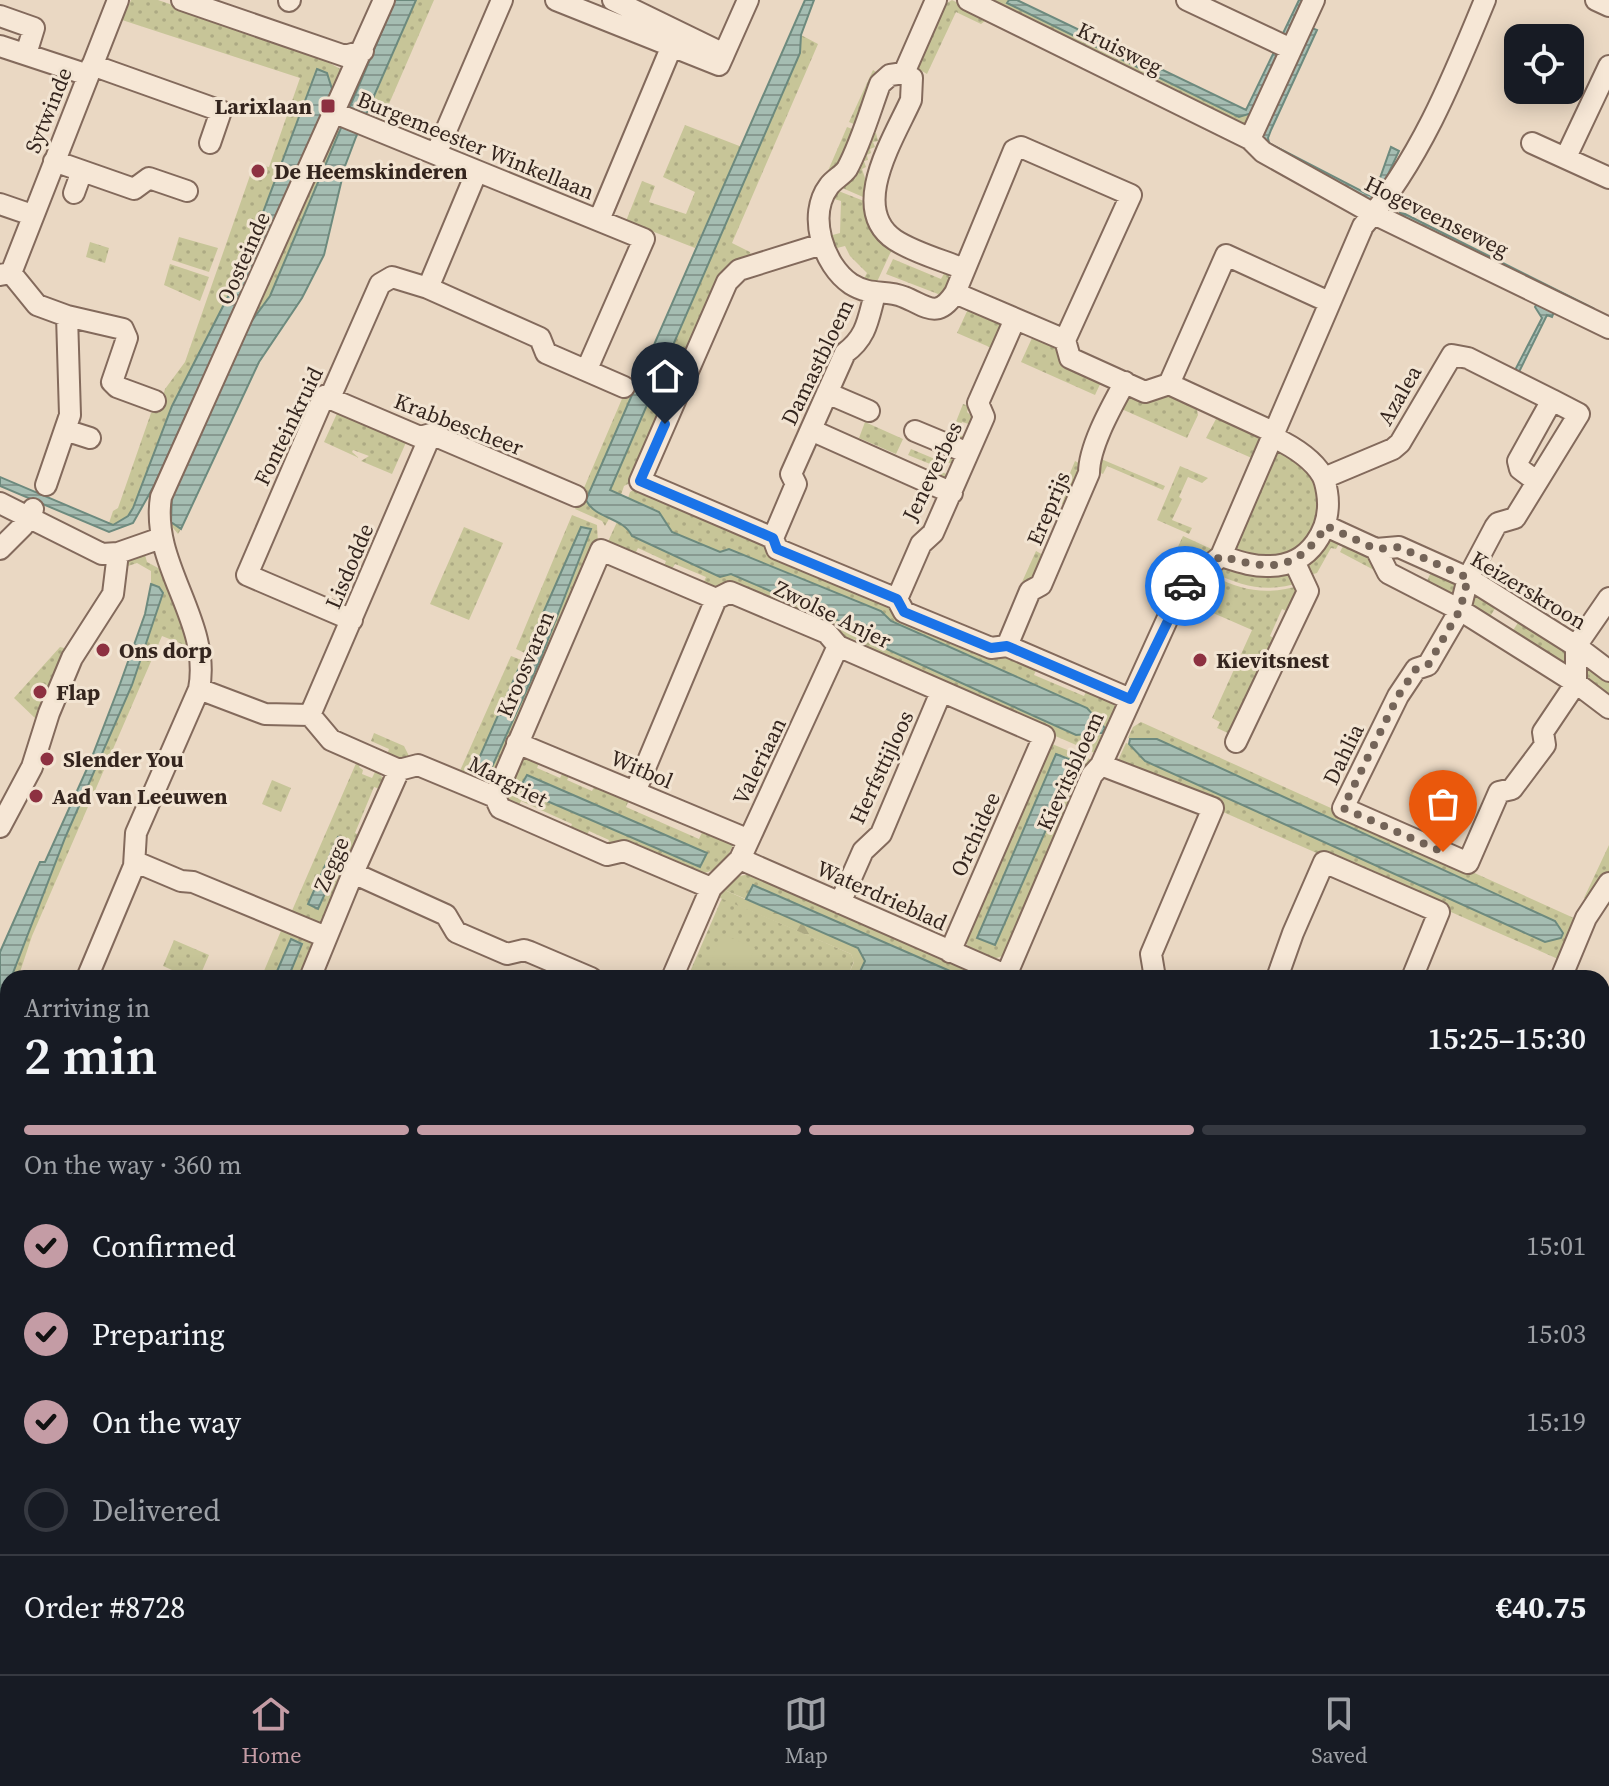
<!DOCTYPE html>
<html lang="en">
<head>
<meta charset="utf-8">
<style>
	:root { --surface:#171b24; --page:#20242c; --text:#f1f3f6; --muted:#9ea1a6; --line:#363941; --accent:#c49ca5 }
	body { margin:0; font-family:"Source Serif 4",serif; background:var(--page); color:var(--text); height:100vh; display:flex; flex-direction:column; font-size:30px; white-space:nowrap }
	* { box-sizing:border-box; margin:0 }
	p { font-size:26px; color:var(--muted) }
	.icon { flex:none; width:44px; height:44px; fill:none; stroke:currentColor; stroke-width:2; stroke-linecap:round; stroke-linejoin:round }
	.map { position:relative; flex:1; overflow:hidden }
	.side { position:absolute; left:0px; top:970px; width:1610px; height:704px; display:flex; flex-direction:column; background:var(--surface); border-radius:24px 24px 0 0; box-shadow:0 4px 20px #0003 }
	.side>* { flex:none }
	.fabs { position:absolute; left:1504px; top:24px; display:grid; gap:16px }
	.fabs a { display:grid; place-items:center; width:80px; height:80px; border-radius:16px; background:var(--surface); box-shadow:0 4px 20px #0003; font-size:40px }
	.pin { position:absolute; display:grid; place-items:center; width:68px; height:68px; color:#fff; margin:-82px -34px; border-radius:50% 50% 50% 0; rotate:-45deg; box-shadow:0 0 8px #0007 }
	.pin .icon { rotate:45deg }
	.courier { position:absolute; display:grid; place-items:center; width:80px; height:80px; margin:-40px; border:6px solid #1a73e8; border-radius:50%; background:#fff; color:#222; box-shadow:0 2px 10px #0007 }
	.headline em { font-style:normal; font-weight:600 }
	.headline div { display:flex; flex-direction:column-reverse }
	.headline { display:flex; align-items:center; justify-content:space-between; height:136px; padding:0 24px }
	h1 { font-size:52px; font-weight:600; line-height:60px }
	.bar { display:grid; grid-template-columns:repeat(4,1fr); gap:12px 8px; align-content:center; height:96px; padding:0 24px }
	.bar i { height:10px; border-radius:6px; background:var(--line) }
	.bar .selected { background:var(--accent) }
	.bar p { grid-column:span 4 }
	.line { display:flex; align-items:center; gap:20px; padding:0 24px; border-top:2px solid var(--line) }
	.line div { flex:1 }
	ol { padding:0 24px; list-style:none }
	li { display:flex; align-items:center; gap:24px; height:88px }
	li p { margin-inline-start:auto }
	li .icon { padding:8px; border-radius:50%; background:var(--accent); color:#111; stroke-width:4 }
	li:last-child { color:var(--muted) }
	li i { width:44px; height:44px; border:4px solid var(--line); border-radius:50% }
	.dock { display:flex; justify-content:space-around; align-items:center; height:112px; border-top:2px solid var(--line); background:var(--surface); font-size:22px; color:var(--muted) }
	.dock a { display:grid; justify-items:center; gap:4px }
	.dock .selected { color:var(--accent) }
	.map>svg:first-child { display:block }
</style>
</head>
<body>
<div class="map">
<svg width="1609" height="1674" viewBox="0 0 1609 1674">
	<defs>
		<pattern id="grass-dots" width="8" height="8" patternUnits="userSpaceOnUse" patternTransform="scale(2)"><rect width="8" height="8" fill="#c7c598"/><path d="M2 2h.1M6 6h.1" fill="none" stroke="#aca983" stroke-width="1.8" stroke-linecap="round"/></pattern>
		<pattern id="forest-firs" width="22" height="20" patternUnits="userSpaceOnUse" patternTransform="scale(2)"><rect width="22" height="20" fill="#c7c598"/><path d="M5 1l3.5 6h-7zM16 11l3.5 6h-7z" fill="#aca983"/></pattern>
		<pattern id="water-rules" width="6" height="5" patternUnits="userSpaceOnUse" patternTransform="scale(2)"><rect width="6" height="5" fill="#a5bdb2"/><path d="M0 2.5h6" fill="none" stroke="#879990"/></pattern>
	</defs>
	<rect width="100%" height="100%" fill="#ead8c3"/>
	<path fill="url(#grass-dots)" fill-rule="evenodd" d="M131 0H158L263 36 324 60 346 72 337 91 332 89 327 73 317 70 241 271 172 406 133 508 127 516 113 525 109 523 113 511 118 508 151 413 159 408 165 389 185 362 254 164 269 167 300 78 122 20Z
		M416 0H434L382 120 368 112Z
		M952 0 984 16 985 21 981 24 956 12 927 74 915 67 942 6Z
		M996 0H1009L1007 3 1252 113 1249 124 1242 125 995 3Z
		M801 35 818 44 732 243 750 252 752 260 724 270 708 309H704L675 375 677 380 634 481 624 486 621 495 609 490 800 53Z
		M873 70 879 74 856 125 849 122Z
		M685 125 742 147 695 248 626 221 642 181 655 186 649 202 686 214 695 192 663 177Z
		M847 127 855 130 834 175 827 173Z
		M337 131H340L270 296 251 322 172 495 171 522 181 529 178 534 169 523 168 497 320 160 324 161Z
		M876 133 878 141 873 142 875 147 870 149 871 153 867 155 868 160 864 161 866 167 862 169 867 184 863 197 840 187 851 176 852 179 856 178 855 172 862 165 860 159 864 158 863 153 867 151 866 146 870 145 869 141 873 139 871 134Z
		M836 190 869 203 893 247 876 284 862 282 867 273 850 256 845 246 833 249 829 236 840 233 841 201 831 198Z
		M179 237 218 248 209 272 172 260Z
		M90 242 109 248 105 263 86 257Z
		M893 259 941 279 946 270 951 280 943 301 935 304 938 294 886 274Z
		M170 264 209 277 200 301 164 285Z
		M968 309 1002 323 1004 328 994 349 957 333Z
		M1032 338 1058 348 1102 380 1095 395 1021 362Z
		M627 387 634 390 586 500C592 511 603 510 609 519L605 526 602 521 575 509Z
		M1165 390 1197 410 1198 415 1187 438 1117 407 1122 393Z
		M963 404 969 406 967 412 975 419 972 425 962 422 957 434 966 438 962 447 948 442Z
		M339 409 408 438 392 474 361 461 369 456 353 450 352 452 359 458 324 442Z
		M1217 417 1235 421 1233 426 1250 434 1252 432 1258 434 1261 441 1254 459 1206 438Z
		M865 422 903 439 896 454 859 438Z
		M1274 447 1292 453 1316 477 1321 515 1303 546 1269 561 1229 550Z
		M911 449 942 462 947 453 960 457 956 465 946 462 942 472 951 476 948 484 936 478 940 468 908 455Z
		M1094 456 1165 486 1163 490 1107 466 1103 474 1093 470Z
		M1075 461 1082 465 1066 506 1058 502Z
		M1180 466 1208 478 1202 483 1188 477 1179 497 1182 499 1172 520 1192 528 1189 534 1157 520Z
		M640 486 678 503 680 510 745 537 751 535 1038 665 1034 675 1084 696 1088 687 1114 702 1116 712 1108 730 1086 708 891 621 881 611 729 549 720 552 672 532 659 511 628 498 630 492Z
		M572 515 597 525 598 544 547 663 540 660 591 530 581 528 527 654 516 649Z
		M617 522 720 576 731 574 856 628 872 642 1075 735H1106L1097 754 856 650 859 641 849 638 846 646 840 633 729 587 713 593 701 588 706 577 675 564 669 574 662 571 666 561 638 548 633 558 605 548Z
		M464 527 503 543 469 620 430 604Z
		M1183 536 1216 551 1171 586 1162 581Z
		M1331 537 1341 540 1336 549 1331 548 1317 573 1306 576 1303 562 1324 540Z
		M1345 542 1375 557 1377 564 1374 570 1340 552Z
		M1036 551 1045 556 1035 579 1022 582Z
		M145 555 147 562 160 569C168 595 181 619 187 646L162 636 32 936 18 978H11L65 838 132 685 163 593 159 587 151 584V571L137 563 122 568 123 560Z
		M1224 565 1290 569 1301 582C1269 593 1243 587 1214 573Z
		M1433 568 1459 581 1456 597 1425 585Z
		M1214 576C1244 592 1269 595 1302 585L1291 613 1282 609 1270 636 1275 639 1232 735 1217 728 1220 722 1212 718 1252 630 1197 606 1208 582Z
		M1474 594H1482L1498 604 1487 621 1473 612 1469 598Z
		M1521 618 1571 648 1569 666H1559L1510 635Z
		M60 647 68 649 36 719 14 698Z
		M511 656 524 661 516 678 491 768 537 667 539 668 534 681 537 683 492 782 485 783 459 773Z
		M1585 665 1609 677V701L1581 680Z
		M1141 722 1576 919 1558 959 1116 765 1126 743 1129 744 1145 761 1545 942 1561 938 1563 933 1555 921 1157 739 1128 738 1133 727Z
		M374 733 404 746 409 756 397 761 386 757 389 749 371 741Z
		M1047 742 1092 760 1009 954 993 959 968 947 964 936ZM1056 755 1076 763 977 937Z
		M523 751 542 756 537 768 560 778 565 768 572 770 567 780 592 791 598 779 631 795 626 807 699 839 705 826 735 841C727 859 719 872 698 874L606 849 609 840 589 831 586 837 569 831 572 824 521 801 517 810 510 806 505 794ZM528 775 706 854 701 867 519 789Z
		M357 761 361 763 359 767 363 770 362 774 372 778 376 770 383 778 380 789 374 787 355 833 363 837 324 922 316 923 291 913Z
		M272 780 291 788 281 812 262 804Z
		M1609 845V875L1590 901 1584 898Z
		M749 874 983 972 994 978H965L753 885 746 899 722 889 736 877Z
		M722 898 851 954 854 961 847 978H698L689 974Z
		M283 926 311 938 313 943 302 978H288L302 944 291 939 274 978H261Z
		M174 940 209 955 199 978H190L163 966Z
		M8 989V1063C0 1038 1 1015 8 989Z
		M1609 1014V1078L1602 1099V1027L1605 1015Z
		M1609 1280V1432L1602 1430V1298Z
		M1602 1639 1609 1643V1674H1426L1430 1666H1602Z
		M265 1666H474L471 1674H261Z"/>
	<path fill="url(#forest-firs)" d="M722 889 858 948 865 961 857 978H847L854 962 851 954 718 897Z"/>
	<path fill="#c7c598" d="M722 934 755 948 745 971 712 957Z"/>
	<path fill="url(#water-rules)" stroke="#6d8a7e" stroke-width="2" d="M395 0H416L356 137 345 166 324 255 302 298 259 362 181 529 171 522 172 495 251 322 270 296Z
		M805 0H814L801 35 800 53 610 490 659 512 672 532 720 552 729 549 881 611 891 621 1087 708 1105 728 1102 733 1076 735 871 642 856 628 731 574 720 577 632 536C623 517 595 519 586 500Z
		M1009 0H1017L1246 110 1299 0H1307L1252 113 1239 117 1007 3Z
		M1309 27 1317 30 1271 130 1268 138 1269 143 1371 196 1374 195 1391 147 1399 151 1376 200 1371 202 1265 148 1261 133Z
		M317 69 327 73 332 89 321 118 155 484 133 523 109 532 0 486V477L113 525 128 516 133 508 172 406 241 271Z
		M1400 213 1405 214 1593 308 1590 312 1401 218Z
		M1537 303 1554 312 1552 317 1547 315 1517 376 1513 374 1542 318 1535 307Z
		M581 527 591 529 540 660 491 769 477 763Z
		M151 584 159 587 163 593 132 685 65 838 11 978H8C8 992 2 1003 1 1017 0 1047 12 1063 0 1095V952L40 862H45L90 762 120 684 145 614Z
		M1130 739H1157L1555 921 1563 933 1561 938 1545 942 1145 761 1129 744Z
		M1056 754 1076 762 995 945 977 938Z
		M527 775 707 853 700 867 519 789Z
		M338 837 349 841 318 909 308 904Z
		M753 885 966 978H857L865 961 858 948 746 899Z
		M291 939 302 944 288 978H274Z
		M1609 1078V1154L1602 1159V1099Z"/>
	<g fill="none" stroke-linecap="round" stroke-linejoin="round">
		<g stroke="#836a5c" stroke-width="24">
			<path id="minor" d="M182 0 345 56 363 51
				M556 0 719 65 724 54 613 0
				M968 0 1250 139 1263 152 1374 214 1609 328
				M1187 0 1291 49
				M1596 0 1609 6
				M289 1 290 0
				M0 16 34 28 26 54
				M0 46 88 75
				M724 54 748 0
				M92 65 221 111 210 143
				M904 73 890 75 880 84C870 111 861 143 847 169 842 176 834 179 829 186 807 215 823 265 851 284 872 297 885 289 904 297 927 306 937 320 955 293L1014 150 1021 147 1131 195 1065 340
				M904 73 912 78 911 100C894 138 848 209 895 240 915 253 942 260 964 269
				M904 73 936 0
				M335 113 644 239 587 369
				M1250 139 1314 0
				M1532 143 1609 178
				M436 154 502 0
				M1566 157 1609 66
				M54 161 134 189 149 178 187 191
				M74 193 82 171
				M0 204 32 215
				M599 220 676 36
				M822 244 739 270 727 282 640 481 773 538 777 549 897 599 904 612 991 648 1007 646 1130 699
				M11 273 37 305 67 316 70 415 46 485
				M0 275 11 273 118 0
				M428 288 477 171
				M955 293 1065 340 1070 358 1145 392 1169 384 1273 432
				M67 316 123 329 127 338 112 382 117 387 155 401
				M1169 384 1226 255 1329 302
				M827 393 869 411
				M324 396 420 437 431 434 576 496
				M65 430 90 438
				M811 430 952 493
				M915 431 968 453
				M1324 478 1393 449 1400 443 1452 355 1468 358 1552 400
				M1536 481 1520 469 1518 461 1552 400 1579 414 1515 518 1498 523 1495 527 1468 578 1460 610 1428 665 1416 669 1398 696 1343 808 1468 863 1499 792 1512 789 1545 745 1543 732 1576 683V646L1609 598
				M0 503 102 554 118 553 161 538
				M1326 526 1376 549 1399 547 1468 578 1576 646 1609 671
				M773 538 796 484 791 474 845 353C867 337 868 319 875 294
				M0 549 23 526 33 509
				M1376 549 1388 573 1460 610 1576 683 1609 708
				M1221 556C1237 561 1253 567 1270 566 1310 566 1333 528 1327 492 1326 486 1325 480 1322 475 1312 458 1290 445 1273 437
				M897 599 921 544 933 533 984 417 978 403 1015 319
				M352 620 247 575 324 396 332 393 380 284 392 277 428 288 540 338 546 353 624 387
				M1007 646 1030 591 1041 585 1089 473C1089 446 1112 406 1125 382
				M199 689 265 714 310 715 331 740 399 770 418 765 495 797 500 808 607 855 624 851 711 888
				M310 715 431 434
				M1236 742 1308 591 1294 561
				M517 743 747 839
				M1101 765 1213 808 1151 954 1154 972 1151 978
				M635 792 716 599
				M495 797 601 550 716 599 730 592 827 633 838 646 1044 736 950 952
				M0 827 32 767 49 713 72 658 113 594 118 553
				M740 859 1005 975
				M136 862 181 881 193 882 326 937
				M353 873 446 915 456 932 507 954 524 950 530 952 591 978
				M840 903 863 851 881 834 941 692
				M87 978 134 866 136 833 199 689C212 621 150 565 161 497L384 0
				M310 978 353 873 399 770
				M672 978 711 888 740 859 838 646
				M1005 978 1092 775 1101 765 1181 589 1221 556 1363 226C1419 162 1453 78 1485 0
				M1277 978 1293 933 1324 862 1439 912 1412 978
				M1561 978 1586 918 1609 883
				M1602 1190 1609 1195
				M0 1302 8 1282
				M0 1419 8 1420"/>
		</g>
		<g stroke="#513a30" stroke-width="28">
			<path id="major" d="M1602 1286 1609 1268
				M1602 1549 1609 1555
				M1183 1674 1186 1666"/>
		</g>
		<use href="#minor" stroke="#f6e7d6" stroke-width="20"/>
		<use href="#major" stroke="#eac69e" stroke-width="24"/>
	</g>
	<g fill="none" stroke-linecap="round" stroke-linejoin="round">
		<path stroke="#746458" stroke-width="8" stroke-dasharray="0 14.4" d="M1185 586 1221 556C1270 571 1297 572 1326 526L1376 549 1399 547 1468 578 1460 610 1428 665 1416 669 1398 696 1343 808 1443 852"/>
		<path stroke="#1a73e8" stroke-width="10" d="M665 424 640 481 773 538 777 549 897 599 904 612 991 648 1007 646 1130 699 1185 586"/>
	</g>
	<g fill="#8d3141" stroke="#f2e4d2" stroke-width="3">
		<rect x="320" y="98" width="16" height="16" rx="4"/>
		<circle cx="258" cy="171" r="8"/>
		<circle cx="103" cy="650" r="8"/>
		<circle cx="1200" cy="660" r="8"/>
		<circle cx="40" cy="692" r="8"/>
		<circle cx="47" cy="759" r="8"/>
		<circle cx="36" cy="796" r="8"/>
	</g>
	<g text-anchor="middle" dominant-baseline="central" stroke-width="6" stroke-linejoin="round" paint-order="stroke">
		<g font-size="22" fill="#34251e" stroke="#f2e4d2">
			<text transform="translate(1120 48) rotate(26)">Kruisweg</text>
			<text transform="translate(48 110) rotate(-68)">Sytwinde</text>
			<text transform="translate(476 145) rotate(22)">Burgemeester Winkellaan</text>
			<text transform="translate(1437 216) rotate(26)">Hogeveenseweg</text>
			<text transform="translate(243 258) rotate(-66)">Oosteinde</text>
			<text transform="translate(817 362) rotate(-64)">Damastbloem</text>
			<text transform="translate(1399 395) rotate(-60)">Azalea</text>
			<text transform="translate(459 424) rotate(21)">Krabbescheer</text>
			<text transform="translate(288 426) rotate(-64)">Fonteinkruid</text>
			<text transform="translate(932 471) rotate(-64)">Jeneverbes</text>
			<text transform="translate(1048 508) rotate(-67)">Ereprijs</text>
			<text transform="translate(349 566) rotate(-67)">Lisdodde</text>
			<text transform="translate(1529 590) rotate(31)">Keizerskroon</text>
			<text transform="translate(833 614) rotate(26)">Zwolse Anjer</text>
			<text transform="translate(525 664) rotate(-67)">Kroosvaren</text>
			<text transform="translate(1343 754) rotate(-64)">Dahlia</text>
			<text transform="translate(759 761) rotate(-64)">Valeriaan</text>
			<text transform="translate(881 767) rotate(-65)">Herfsttijloos</text>
			<text transform="translate(642 769) rotate(23)">Witbol</text>
			<text transform="translate(1070 771) rotate(-65)">Kievitsbloem</text>
			<text transform="translate(508 781) rotate(27)">Margriet</text>
			<text transform="translate(975 834) rotate(-66)">Orchidee</text>
			<text transform="translate(331 864) rotate(-67)">Zegge</text>
			<text transform="translate(882 895) rotate(24)">Waterdrieblad</text>
		</g>
		<g font-size="22" font-weight="bold" fill="#34251e" stroke="#f2e4d2" text-anchor="start">
			<text x="312" y="106" text-anchor="end">Larixlaan</text>
			<text x="274" y="171">De Heemskinderen</text>
			<text x="119" y="650">Ons dorp</text>
			<text x="1216" y="660">Kievitsnest</text>
			<text x="56" y="692">Flap</text>
			<text x="63" y="759">Slender You</text>
			<text x="52" y="796">Aad van Leeuwen</text>
		</g>
	</g>
</svg>
<div class="fabs">
<a><svg class="icon" aria-label="locate" viewBox="0 0 24 24"><circle cx="12" cy="12" r="6"/><path d="M12 2v4M12 18v4M2 12h4M18 12h4"/></svg></a>
</div>
<div class="pin" style="left:1443px;top:852px;background:#ea580c"><svg class="icon" aria-label="bag" viewBox="0 0 24 24"><path d="M5 8h14l-1 12H6zM9 8a3 3 0 0 1 6 0"/></svg></div>
<div class="pin" style="left:665px;top:424px;background:#1f2937"><svg class="icon" aria-label="home" viewBox="0 0 24 24"><path d="M3 11l9-7 9 7M6 9v11h12V9"/></svg></div>
<div class="courier" style="left:1185px;top:586px"><svg class="icon" aria-label="car" viewBox="0 0 24 24"><path d="M5 17H2v-5l4-1 3-4h7l3 4 3 1v5h-3M9 17h6M6 11h13"/><circle cx="7" cy="17" r="2"/><circle cx="17" cy="17" r="2"/></svg></div>
<section class="side">
<div class="headline"><div><h1>2 min</h1><p>Arriving in</p></div><em>15:25–15:30</em></div>
<div class="bar"><i class="selected"></i><i class="selected"></i><i class="selected"></i><i></i><p>On the way · 360 m</p></div>
<ol>
<li><svg class="icon" aria-label="check" viewBox="0 0 24 24"><path d="M5 12l5 5 9-10"/></svg>Confirmed<p>15:01</p></li>
<li><svg class="icon" aria-label="check" viewBox="0 0 24 24"><path d="M5 12l5 5 9-10"/></svg>Preparing<p>15:03</p></li>
<li><svg class="icon" aria-label="check" viewBox="0 0 24 24"><path d="M5 12l5 5 9-10"/></svg>On the way<p>15:19</p></li>
<li><i></i>Delivered</li>
</ol>
<div class="line" style="height:104px"><div>Order #8728</div><b>€40.75</b></div>
</section>
</div>
<nav class="dock">
<a class="selected"><svg class="icon" aria-label="home" viewBox="0 0 24 24"><path d="M3 11l9-7 9 7M6 9v11h12V9"/></svg>Home</a>
<a><svg class="icon" aria-label="map" viewBox="0 0 24 24"><path d="M3 6l6-2 6 2 6-2v14l-6 2-6-2-6 2zM9 4v14M15 6v14"/></svg>Map</a>
<a><svg class="icon" aria-label="saved" viewBox="0 0 24 24"><path d="M7 4h10v16l-5-4-5 4z"/></svg>Saved</a>
</nav>
</body>
</html>
